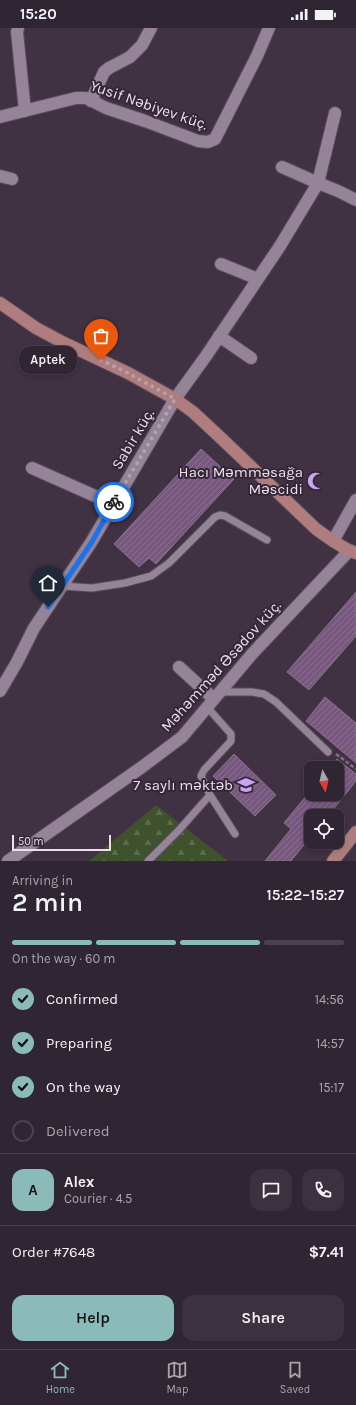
<!DOCTYPE html>
<html lang="en">
<head>
<meta charset="utf-8">
<style>
	:root { --surface:#302532; --page:#3c313e; --text:#f1f3f6; --muted:#a8a5ac; --line:#4b424d; --accent:#8bbbb9 }
	body { margin:0; font-family:Karla,sans-serif; background:var(--page); color:var(--text); height:100vh; display:flex; flex-direction:column; font-size:15px; white-space:nowrap }
	* { box-sizing:border-box; margin:0 }
	p { font-size:13px; color:var(--muted) }
	.icon { flex:none; width:22px; height:22px; fill:none; stroke:currentColor; stroke-width:2; stroke-linecap:round; stroke-linejoin:round }
	.map { position:relative; height:833px; overflow:hidden }
	.drawer { display:flex; flex-direction:column; background:var(--surface); flex:1 }
	.drawer>* { flex:none }
	.needle { width:26px; rotate:172deg }
	.controls { position:absolute; left:304px; top:733px; display:grid; gap:8px }
	.controls a { display:grid; place-items:center; width:40px; height:40px; border-radius:8px; background:var(--surface); box-shadow:0 2px 6px #0003,0 0 0 1px var(--line); font-size:20px }
	.scale { position:absolute; left:12px; bottom:10px; width:99px; box-sizing:border-box; padding-left:4px; border:2px solid #eae0eb; border-top:0; font-size:11px; line-height:14px; white-space:nowrap; color:#eae0eb; -webkit-text-stroke:3px #362738; paint-order:stroke }
	.pin { position:absolute; display:grid; place-items:center; width:34px; height:34px; color:#fff; margin:-41px -17px; border-radius:50% 50% 50% 0; rotate:-45deg; box-shadow:0 0 4px #0007 }
	.pin .icon { rotate:45deg }
	.courier { position:absolute; display:grid; place-items:center; width:40px; height:40px; margin:-20px; border:3px solid #1a73e8; border-radius:50%; background:#fff; color:#222; box-shadow:0 1px 5px #0007 }
	.bubble { position:absolute; height:28px; border-radius:12px; background:var(--surface); box-shadow:0 2px 6px #0003,0 0 0 1px var(--line); font-size:13px; font-weight:600; line-height:28px; text-align:center }
	.overview em { font-style:normal; font-weight:600 }
	.overview div { display:flex; flex-direction:column-reverse }
	.overview { display:flex; align-items:center; justify-content:space-between; height:68px; padding:0 12px }
	h1 { font-size:26px; font-weight:600; line-height:30px }
	.bar { display:grid; grid-template-columns:repeat(4,1fr); gap:6px 4px; align-content:center; height:48px; padding:0 12px }
	.bar i { height:5px; border-radius:3px; background:var(--line) }
	.bar .active { background:var(--accent) }
	.bar p { grid-column:span 4 }
	.line { display:flex; align-items:center; gap:10px; padding:0 12px; border-top:1px solid var(--line) }
	.line div { flex:1 }
	.round { display:grid; place-items:center; flex:none; width:42px; height:42px; border-radius:12px; background:var(--page) }
	ol { padding:0 12px; list-style:none }
	li { display:flex; align-items:center; gap:12px; height:44px }
	li p { margin-inline-start:auto }
	li .icon { padding:4px; border-radius:50%; background:var(--accent); color:#111; stroke-width:4 }
	li:last-child { color:var(--muted) }
	li i { width:22px; height:22px; border:2px solid var(--line); border-radius:50% }
	.button { display:flex; gap:8px; margin-top:auto; padding:8px 12px }
	.button a { flex:1; height:46px; border-radius:12px; background:var(--accent); color:#111; font-size:16px; font-weight:600; line-height:46px; text-align:center }
	.button a+a { background:var(--page); color:var(--text) }
	.status { display:flex; justify-content:space-between; align-items:center; height:28px; padding:0 20px; background:var(--surface); direction:ltr }
	.status svg { height:11px; fill:currentColor }
	.tab-bar { display:flex; justify-content:space-around; align-items:center; height:56px; border-top:1px solid var(--line); background:var(--surface); font-size:11px; color:var(--muted) }
	.tab-bar a { display:grid; justify-items:center; gap:2px }
	.tab-bar .active { color:var(--accent) }
	.map>svg:first-child { display:block }
</style>
</head>
<body>
<div class="status"><b>15:20</b><svg viewBox="0 0 49 12"><path d="M0 12V9h3v3zM5 12V6h3v6zM10 12V3h3v9zM15 12V0h3v12zM26 1h20v11H26zM47 4h2v5h-2z"/></svg></div>
<div class="map">
<svg width="356" height="833" viewBox="0 0 356 833">
	<defs>
		<pattern id="forest-firs" width="22" height="20" patternUnits="userSpaceOnUse"><rect width="22" height="20" fill="#3f522d"/><path d="M5 1l3.5 6h-7zM16 11l3.5 6h-7z" fill="#5b6b4c"/></pattern>
		<pattern id="building-hatch" width="6" height="6" patternUnits="userSpaceOnUse"><rect width="6" height="6" fill="#79587f"/><path d="M-1 1l2-2M0 6l6-6M5 7l2-2" fill="none" stroke="#8c7091"/></pattern>
	</defs>
	<rect width="100%" height="100%" fill="#403143"/>
	<path fill="url(#forest-firs)" d="M156 777 228 833H89Z"/>
	<path fill="url(#building-hatch)" stroke="#857488" d="M201 421 234 451 156 536 149 530 139 539 114 516Z
		M356 564V608L309 662 287 644Z
		M325 669 356 695V735L306 693Z
		M234 726 276 767 255 788 213 748Z
		M337 731 356 746V753L328 788H311V808L291 833H265L291 801 284 795 311 762V766H337V740H329Z"/>
	<g fill="none" stroke-linecap="round" stroke-linejoin="round">
		<g stroke="#5a4d5b" stroke-width="9">
			<path id="lane" d="M62 558 92 560 125 555 151 548 169 535 215 489 220 487 225 488 267 512
				M221 664H252L264 666 276 674 328 724
				M207 679 231 706V713L204 742 201 748 210 767 235 806
				M148 833 179 802 210 767"/>
		</g>
		<g stroke="#5a4d5b" stroke-width="14">
			<path id="street" d="M18 0 17 4 25 83
				M91 73 104 44 109 40 130 29 142 17 151 0
				M0 89 76 70H86L106 80 145 93 198 113 208 114 215 111 257 28 269 0
				M282 139 318 155 335 85
				M0 148 12 151
				M221 236 258 251
				M219 308 251 330
				M32 440 113 476
				M333 513 356 472
				M179 639 214 671
				M0 663 17 634 34 600 92 513 175 371 206 328 280 218 318 155 338 163 356 172
				M8 833 142 739 182 709 252 626 349 523"/>
		</g>
		<g stroke="#5a4d5b" stroke-width="14">
			<path id="secondary" d="M0 275 36 300 62 314 128 345 175 371 193 384 222 411 316 501C329 510 341 520 356 525
				M333 833 356 804"/>
		</g>
		<path stroke="#7d707f" stroke-width="2.5" stroke-dasharray="4 2" stroke-linecap="butt" d="M336 726 356 741"/>
		<use href="#lane" stroke="#958398" stroke-width="7"/>
		<use href="#street" stroke="#958398" stroke-width="12"/>
		<use href="#secondary" stroke="#af7d7d" stroke-width="12"/>
	</g>
	<g fill="none" stroke-linecap="round" stroke-linejoin="round">
		<path stroke="#aea3b0" stroke-width="4" stroke-dasharray="0 7.2" d="M101 332 128 345 175 371 114 474"/>
		<path stroke="#1a73e8" stroke-width="5" d="M48 579 92 514 114 474"/>
	</g>
	<defs>
		<g id="mosque-bare" transform="scale(1.38)"><path d="M3.5-4.9A6 6 0 1 0 3.5 4.9A5 5 0 1 1 3.5-4.9Z" fill="#c6a6f0" stroke="#362738" stroke-width="2.5" paint-order="stroke"/></g>
		<g id="school-bare" transform="scale(1.38)"><path d="M0-5L7-2L0 1L-7-2ZM-4 1L0 2.5L4 1V4Q0 6-4 4Z" fill="#c6a6f0" stroke="#362738" stroke-width="2.5" paint-order="stroke"/></g>
	</defs>
	<g fill-rule="evenodd">
		<use href="#mosque-bare" x="316" y="453"/>
		<use href="#school-bare" x="246" y="757"/>
	</g>
	<g text-anchor="middle" dominant-baseline="central" stroke-width="4" stroke-linejoin="round" paint-order="stroke">
		<g font-size="15" fill="#eae0eb" stroke="#362738">
			<text transform="translate(149 77) rotate(19)">Yusif Nəbiyev küç.</text>
			<text transform="translate(133 411) rotate(-59)">Sabir küç.</text>
			<text transform="translate(221 638) rotate(-48)">Məhəmməd Əsədov küç.</text>
		</g>
		<g font-size="15" fill="#eae0eb" stroke="#362738" text-anchor="end">
			<text x="303" y="444">Hacı Məmməsağa<tspan x="303" dy="17">Məscidi</tspan></text>
			<text x="233" y="757">7 saylı məktəb</text>
		</g>
	</g>
</svg>
<div class="controls">
<a><svg class="needle" viewBox="-14 -14 28 28"><path d="M0-13l5 13h-10z" fill="#e53935"/><path d="M0 13l5-13h-10z" fill="#a8a5ac"/></svg></a>
<a><svg class="icon" aria-label="locate" viewBox="0 0 24 24"><circle cx="12" cy="12" r="6"/><path d="M12 2v4M12 18v4M2 12h4M18 12h4"/></svg></a>
</div>
<div class="scale">50 m</div>
<div class="pin" style="left:101px;top:332px;background:#ea580c"><svg class="icon" aria-label="bag" viewBox="0 0 24 24"><path d="M5 8h14l-1 12H6zM9 8a3 3 0 0 1 6 0"/></svg></div>
<div class="pin" style="left:48px;top:579px;background:#1f2937"><svg class="icon" aria-label="home" viewBox="0 0 24 24"><path d="M3 11l9-7 9 7M6 9v11h12V9"/></svg></div>
<div class="courier" style="left:114px;top:474px"><svg class="icon" aria-label="bike" viewBox="0 0 24 24"><circle cx="6" cy="16" r="4"/><circle cx="18" cy="16" r="4"/><path d="M6 16l4-8h5l3 8M10 8l3 8H6M13 5h3"/></svg></div>
<div class="bubble" style="left:19px;top:318px;width:58px">Aptek</div>
</div>
<section class="drawer">
<div class="overview"><div><h1>2 min</h1><p>Arriving in</p></div><em>15:22–15:27</em></div>
<div class="bar"><i class="active"></i><i class="active"></i><i class="active"></i><i></i><p>On the way · 60 m</p></div>
<ol>
<li><svg class="icon" aria-label="check" viewBox="0 0 24 24"><path d="M5 12l5 5 9-10"/></svg>Confirmed<p>14:56</p></li>
<li><svg class="icon" aria-label="check" viewBox="0 0 24 24"><path d="M5 12l5 5 9-10"/></svg>Preparing<p>14:57</p></li>
<li><svg class="icon" aria-label="check" viewBox="0 0 24 24"><path d="M5 12l5 5 9-10"/></svg>On the way<p>15:17</p></li>
<li><i></i>Delivered</li>
</ol>
<div class="line" style="height:72px"><b class="round" style="background:var(--accent);color:#111">A</b><div><b>Alex</b><p>Courier · 4.5</p></div><a class="round"><svg class="icon" aria-label="chat" viewBox="0 0 24 24"><path d="M4 5h16v11H9l-5 4z"/></svg></a><a class="round"><svg class="icon" aria-label="phone" viewBox="0 0 24 24"><path d="M5 4h4l2 5-3 2q2 4 5 5l2-3 5 2v4C11 20 4 13 5 4z"/></svg></a></div>
<div class="line" style="height:52px"><div>Order #7648</div><b>$7.41</b></div>
<div class="button"><a>Help</a><a>Share</a></div>
</section>
<nav class="tab-bar">
<a class="active"><svg class="icon" aria-label="home" viewBox="0 0 24 24"><path d="M3 11l9-7 9 7M6 9v11h12V9"/></svg>Home</a>
<a><svg class="icon" aria-label="map" viewBox="0 0 24 24"><path d="M3 6l6-2 6 2 6-2v14l-6 2-6-2-6 2zM9 4v14M15 6v14"/></svg>Map</a>
<a><svg class="icon" aria-label="saved" viewBox="0 0 24 24"><path d="M7 4h10v16l-5-4-5 4z"/></svg>Saved</a>
</nav>
</body>
</html>
